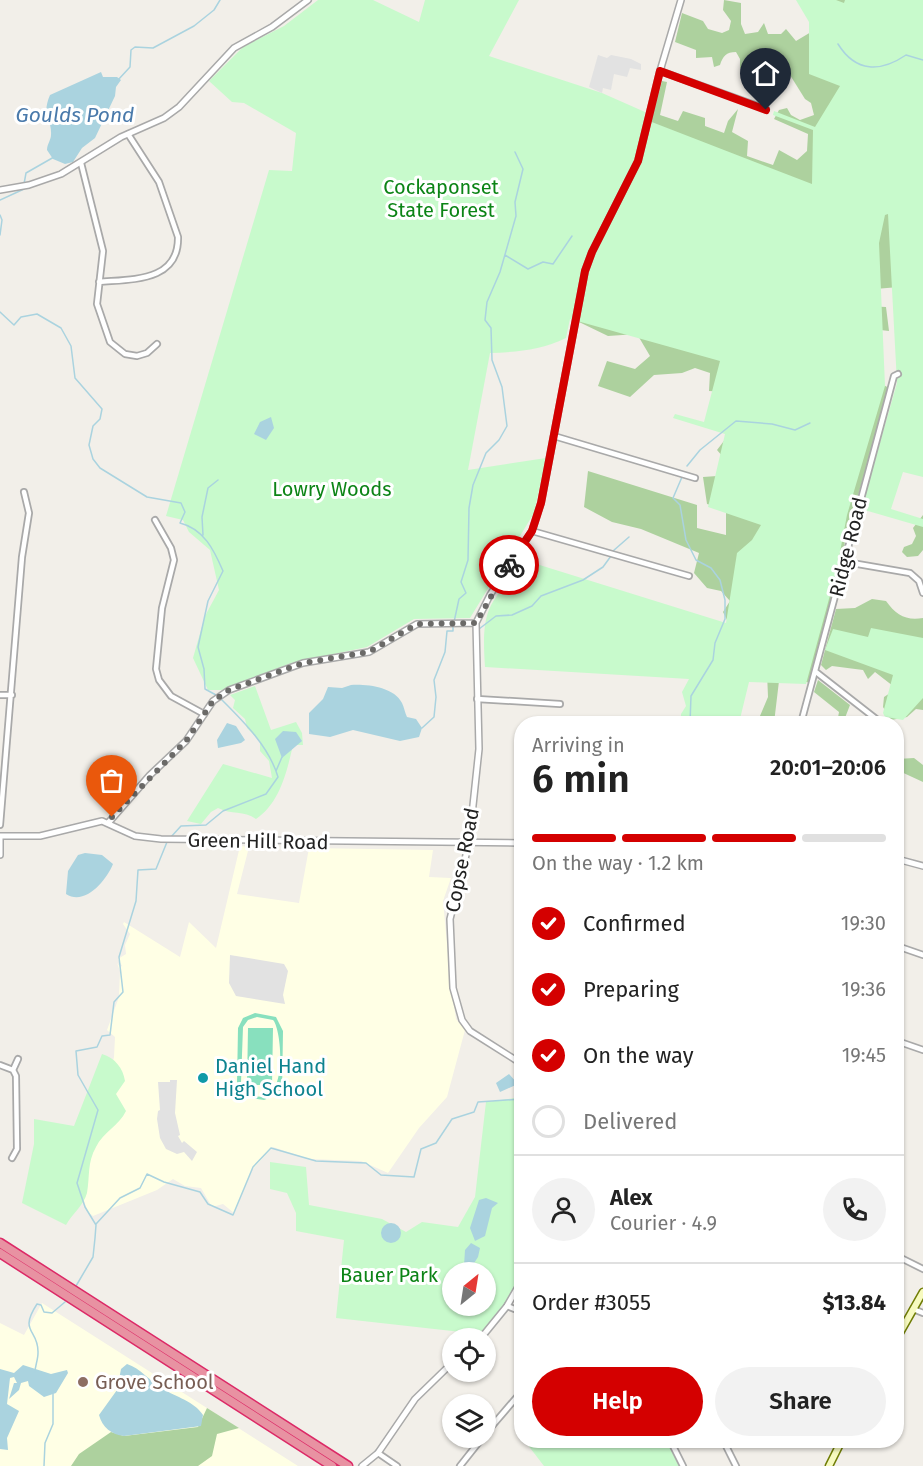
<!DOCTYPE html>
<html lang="en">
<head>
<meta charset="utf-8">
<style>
	:root { --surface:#fff; --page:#f2f2f2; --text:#222; --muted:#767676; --line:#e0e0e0; --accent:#d40000 }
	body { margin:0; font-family:"Fira Sans",sans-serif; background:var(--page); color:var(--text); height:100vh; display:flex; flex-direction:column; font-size:22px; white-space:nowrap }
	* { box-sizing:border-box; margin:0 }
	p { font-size:20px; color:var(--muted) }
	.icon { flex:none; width:33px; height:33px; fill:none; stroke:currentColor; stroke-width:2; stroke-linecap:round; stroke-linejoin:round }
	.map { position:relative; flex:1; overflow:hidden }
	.panel { position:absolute; left:514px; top:716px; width:390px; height:732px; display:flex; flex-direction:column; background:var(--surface); border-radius:24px; box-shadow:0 2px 4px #0004 }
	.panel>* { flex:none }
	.needle { width:39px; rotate:30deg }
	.tools { position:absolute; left:442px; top:1262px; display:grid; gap:12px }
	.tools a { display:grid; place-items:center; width:54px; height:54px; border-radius:50%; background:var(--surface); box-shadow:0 2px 4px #0004; font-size:30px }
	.pin { position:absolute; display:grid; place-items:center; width:51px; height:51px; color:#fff; margin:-62px -26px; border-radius:50% 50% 50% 0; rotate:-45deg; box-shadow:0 0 6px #0007 }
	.pin .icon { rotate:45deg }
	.courier { position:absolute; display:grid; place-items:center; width:60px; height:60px; margin:-30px; border:4px solid #d40000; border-radius:50%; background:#fff; color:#222; box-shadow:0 2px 8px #0007 }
	.headline em { font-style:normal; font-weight:600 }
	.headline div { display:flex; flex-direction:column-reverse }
	.headline { display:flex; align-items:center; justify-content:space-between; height:102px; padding:0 18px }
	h1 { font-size:39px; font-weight:600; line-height:45px }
	.bar { display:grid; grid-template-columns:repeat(4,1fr); gap:9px 6px; align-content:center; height:72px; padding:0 18px }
	.bar i { height:8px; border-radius:4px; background:var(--line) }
	.bar .selected { background:var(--accent) }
	.bar p { grid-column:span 4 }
	.line { display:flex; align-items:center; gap:15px; padding:0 18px; border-top:2px solid var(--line) }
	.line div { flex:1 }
	.round { display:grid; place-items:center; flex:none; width:63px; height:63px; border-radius:32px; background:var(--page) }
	ol { padding:0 18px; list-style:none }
	li { display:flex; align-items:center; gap:18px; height:66px }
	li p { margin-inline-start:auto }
	li .icon { padding:6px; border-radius:50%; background:var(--accent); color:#fff; stroke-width:4 }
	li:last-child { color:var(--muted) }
	li i { width:33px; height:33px; border:3px solid var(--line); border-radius:50% }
	.button { display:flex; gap:12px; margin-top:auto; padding:12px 18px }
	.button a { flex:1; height:69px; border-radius:36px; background:var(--accent); color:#fff; font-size:24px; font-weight:600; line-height:69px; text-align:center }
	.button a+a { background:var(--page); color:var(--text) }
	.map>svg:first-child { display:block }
</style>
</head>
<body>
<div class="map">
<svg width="923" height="1466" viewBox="0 0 923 1466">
	<rect width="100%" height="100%" fill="#f2efe9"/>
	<path fill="#ffffe5" d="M240 846 249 847 237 894 299 903 309 848 433 850 429 877 451 878 443 901 451 987 456 1019 465 1030 447 1097 419 1128 388 1173 361 1161 309 1159 273 1147 252 1170 234 1213 223 1204 212 1207 201 1188 185 1186 173 1179 157 1190 93 1216 88 1212 83 1198 84 1176 114 1057 115 1037 107 1030 119 997 120 971 117 963 120 967 122 966 118 959 126 954 125 945 130 934 123 924 124 922 180 957 189 922 216 948Z
		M42 1303 298 1466H0V1323L24 1335Z"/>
	<path fill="#add19e" d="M724 0 741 3V24L745 34 758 32 764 23 768 34H781L786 29 796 41 816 29 815 0H923L899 287 863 290 865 306 886 307 889 331 855 327 880 383 889 388 845 541 841 570 810 683 792 678 779 681 774 723H757L768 697 766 648 731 628 723 612 730 601 721 591 707 588 694 573 699 553 641 529 612 522 584 507 588 471 697 505V528L726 535V509L707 504 703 477 717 476 723 457 717 450 733 429 725 392 709 391 710 373 695 368 682 373 654 375 630 397 598 386 607 361 635 369 650 356 637 334 608 336 579 322 588 269 637 172 662 81 667 82 660 115 678 121 683 111 705 118V126L724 133 728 121 738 109 732 132 748 141 747 156 773 165 779 150 797 160 807 151 808 134 774 119 779 110 787 108 791 115 800 120 814 115 811 103 805 99 790 75 779 74 774 79 766 77 769 68 762 60 752 58 745 70 740 68V59L736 52C726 52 723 56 720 65L714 67 712 57 696 58V50L675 42 682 13 703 21 708 29 722 33 729 30 731 21 723 10Z
		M923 515V550L918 556 907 557 902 552 904 547 912 544 916 536 913 528Z
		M872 599 886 601C896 615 906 621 923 618V710L916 709 907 717 891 720 883 707 884 697 893 691V686L875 672 868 679 863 670 832 666 826 670 821 665 836 609 855 608Z
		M818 680 850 705 843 723H837L839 712 814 692Z
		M914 758 923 765V782L897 770V759Z
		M207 1408 239 1428 217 1434 212 1456 198 1466H71L79 1454 111 1432 124 1436 198 1427Z"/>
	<path fill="#c8facc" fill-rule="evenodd" d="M318 0H373L419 22 425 0H519L489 56 602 93 645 112 644 119 812 184 813 130 773 115 774 111 815 127 840 86 809 74V22L796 0H836L844 3 845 0H923V477L903 472 891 509 923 519V527L861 509 897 383 888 214 885 215 879 243 885 386 847 515 836 573 806 684 749 682 739 723H681V714L686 706 682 692 689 679 485 667C481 608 488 601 530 562L726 623 737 553 752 540 761 525 708 507 725 434 673 418 675 414 704 422 720 361 570 319 566 338C541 350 518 352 490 353L468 470 546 458 534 513 470 618 414 619 367 647 291 663 222 690H208L193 658 205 616 219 590 210 550 189 532 183 520 166 516 269 170 292 171 296 133 244 103 232 102 209 81 243 47 284 26Z
		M871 628 923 638V698L903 720 885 717 883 713 893 675 825 650 833 629 868 637Z
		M255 686 271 730 296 722 302 733 303 745H293C287 771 280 803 256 819 244 810 231 815 218 808L211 812 201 824 187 821 223 764 272 778 269 761 260 751V741L247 728 245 719 233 708 235 700 230 695Z
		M102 1054C115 1058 123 1068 125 1081L116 1094 126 1111C119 1126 103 1132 96 1147 87 1163 90 1176 87 1193 84 1205 72 1214 66 1225L22 1203 34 1144V1119L74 1126Z
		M522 1097V1278L506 1307 479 1334 336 1318 344 1240 296 1231V1213L287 1193 270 1189V1162L306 1167 309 1205 382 1219 406 1232 422 1222 458 1227 475 1197 486 1102ZM453 1272H486V1305H453Z
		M524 1440H583L584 1442 587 1440H668L680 1466H544Z"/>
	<path fill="#88e0be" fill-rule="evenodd" d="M255 1013 276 1017 283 1031 282 1093 264 1100 245 1097 237 1084 238 1028 243 1018ZM257 1017 273 1020C282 1028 291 1120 245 1091L241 1082 243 1027 248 1020Z
		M248 1028H273L272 1085H247Z"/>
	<path fill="#e2e2e2" d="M598 55 607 58 611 55 631 59 641 64V70L630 68 627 77 614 74 611 90 603 88 602 93 589 87Z
		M230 955 284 964 288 971 283 995 285 1004 236 996 229 983Z
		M170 1080H177L175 1113 180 1135 178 1136 182 1143 184 1141 197 1152 192 1161 184 1152 177 1154 166 1149 160 1138 157 1119 158 1111 160 1110 158 1082H170Z"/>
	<path fill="#aad3df" d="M101 72 103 77H117L121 80 116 87 115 96 95 138 82 148 73 162 65 164 53 159 47 150C47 144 51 140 51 135 52 118 41 116 50 95Z
		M271 417 274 428 266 440 254 434 260 422Z
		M351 685C367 684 394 687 402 703 404 707 405 713 407 717L416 719 422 728 419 737 400 741 353 730 330 737 309 734V713L323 699 328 687 342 688Z
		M227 723 236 726 245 740 241 743 218 748 217 740Z
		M283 731 296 732 302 741 282 758 275 739Z
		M85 853 102 855 113 864C106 881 85 906 66 894L68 871 78 855Z
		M509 1074 518 1084 500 1092 496 1083Z
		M486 1198 498 1203 492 1208 485 1236 475 1241 470 1228 479 1200Z
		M381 1233a10 10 0 1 1 20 0a10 10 0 1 1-20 0Z
		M471 1243 480 1248 478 1257 469 1271 464 1266 465 1250Z
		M127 1364C140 1368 151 1382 163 1389 176 1397 194 1401 203 1415L201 1426 124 1436C112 1435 102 1427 99 1415L117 1390 121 1369Z
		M23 1365 51 1374 67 1370 68 1373 56 1393 44 1397 29 1386 28 1381 21 1383 19 1390 9 1399 14 1383H17L14 1377 10 1378 7 1404 19 1411 7 1438 8 1450 0 1449V1369L14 1373Z"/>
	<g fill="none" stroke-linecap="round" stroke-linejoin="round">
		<path stroke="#aad3df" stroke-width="1.5" d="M838 44C856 73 881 72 906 55L923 60
			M118 80 130 67 131 50 135 47 153 48 194 26 214 10 220 0
			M24 184 26 173 54 157
			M0 200 24 189
			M0 215 2 220 0 235
			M505 255 528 269 543 262 553 264 572 236
			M0 312 14 325 21 317 37 314 61 328 71 346 75 378 102 409 100 419 93 426 89 445 93 459 100 468 147 497 181 503 185 512 180 523C204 529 214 550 223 571L208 601 198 647 204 669 205 689 216 695
			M687 466 700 450 736 421 772 424 795 430 810 423
			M682 477 673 498 680 505 686 540 696 560 711 568 720 580 725 600V619L715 643 713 660 691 696 690 723
			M203 535 202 517 208 488 218 480
			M613 551 629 537
			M454 622 459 599 466 593 461 582 468 560 469 508 473 485 486 453 499 440 507 426 502 387 492 360 491 328 485 320 487 302 500 272 516 216 515 202 523 169 515 152
			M479 629 496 616 512 615 532 606 541 596 583 580 603 567 611 556
			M422 728 434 717 436 697 434 680 445 652 447 631H453V627
			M276 771 282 757
			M170 838 181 826 206 825 223 811 266 794 278 777C269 746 242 720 220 698
			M96 1224 120 1198 140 1188 147 1174 164 1182 200 1192 208 1204 233 1215 253 1167 271 1148 316 1161 366 1163 381 1175 414 1177 421 1149 436 1143 452 1119 474 1112 478 1102 522 1099
			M76 1286 93 1257 95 1238 96 1225 85 1207 77 1183 98 1110 78 1075 76 1051 97 1047 102 1036 110 1035 114 1002 123 992 119 957 136 901 138 870 156 869 167 842
			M35 1372C35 1366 38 1360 38 1353 39 1329 18 1333 37 1304L41 1305 44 1312 52 1313 65 1302
			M44 1466 45 1443 53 1424V1394"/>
		<g stroke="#a9a9a9" stroke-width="8">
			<path id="minor" d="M660 71 766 109
				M81 163 103 251 97 304 110 342 125 354 137 356 147 353 157 344
				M99 282C132 279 179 282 178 237L159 182 128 134
				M554 436 695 478
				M155 520 171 548 174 560 162 608 156 669 159 680 171 696 204 714
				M532 531 689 576
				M846 562 910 573 919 581 923 593
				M816 672 880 722
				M0 695H12
				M477 699 560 704
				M801 723 894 376 898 374
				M0 825 22 557 29 513 24 492
				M897 946 923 955
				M897 1041 923 1050
				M0 1065 13 1070 16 1076 17 1149 12 1158
				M13 1070 18 1059
				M897 1256 923 1269
				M507 1306 522 1312
				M913 1309 923 1313
				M486 1433 522 1391
				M670 1440 683 1466
				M723 1440 736 1466
				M378 1453 397 1466
				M460 1466 483 1437"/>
		</g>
		<g stroke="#a9a9a9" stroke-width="8">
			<path id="tertiary" d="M0 190 29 185 61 174 121 137 164 118 179 107 234 48 272 27 308 0
				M476 623 479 749 469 843 450 919 453 988 462 1020 470 1031 522 1064
				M109 822 150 775 186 741 213 701 229 690 303 663 369 652 417 624 476 623 490 595 532 531 541 503 585 271 592 252 638 161 660 71 681 0
				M0 836H40L102 821 135 836 161 839 522 843
				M0 836V855
				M897 859 923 866
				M481 1338 507 1306 522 1280
				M362 1466 378 1453 415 1399 453 1362"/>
		</g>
		<g stroke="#707d05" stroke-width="9">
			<path id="secondary" d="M897 1338 923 1292
				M829 1466 842 1440"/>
		</g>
		<g stroke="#dc2a67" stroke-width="11">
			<path id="motorway" d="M0 1243 348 1466
				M0 1253 332 1466"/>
		</g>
		<use href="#minor" stroke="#fff" stroke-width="4.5"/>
		<use href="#tertiary" stroke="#fff" stroke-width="5"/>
		<use href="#secondary" stroke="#f7fabf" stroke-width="6"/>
		<use href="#motorway" stroke="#e892a2" stroke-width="8"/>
	</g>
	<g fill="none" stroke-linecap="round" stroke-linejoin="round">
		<path stroke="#6b6a68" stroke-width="6" stroke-dasharray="0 10.8" d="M112 817 186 741 213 701 229 690 303 663 369 652 417 624 476 623 509 565"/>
		<path stroke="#d40000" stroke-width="8" d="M509 565 532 531 541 503 585 271 592 252 638 161 660 71 766 110"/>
	</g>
	<circle fill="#0f9aa8" stroke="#fff" stroke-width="2" cx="203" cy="1078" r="6"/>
	<circle fill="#8d6e63" stroke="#fff" stroke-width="2" cx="83" cy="1382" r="6"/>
	<g text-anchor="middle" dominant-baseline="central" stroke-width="6" stroke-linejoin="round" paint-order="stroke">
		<g font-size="20" fill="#0c8416" stroke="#fff">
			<text x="441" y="187">Cockaponset<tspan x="441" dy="23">State Forest</tspan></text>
			<text x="332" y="489">Lowry Woods</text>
			<text x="389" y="1275">Bauer Park</text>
		</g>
		<g font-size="20" fill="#222" stroke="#fff">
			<text transform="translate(848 547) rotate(-76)">Ridge Road</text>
			<text transform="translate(258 841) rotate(1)">Green Hill Road</text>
			<text transform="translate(462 860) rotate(-79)">Copse Road</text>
		</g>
		<g font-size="20" fill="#0d838f" stroke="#fff" text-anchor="start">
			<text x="215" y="1066">Daniel Hand<tspan x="215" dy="23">High School</tspan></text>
		</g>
		<g font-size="20" fill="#785e54" stroke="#fff" text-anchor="start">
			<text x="95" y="1382">Grove School</text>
		</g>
		<g font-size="21" font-style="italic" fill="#4a7aab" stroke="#fff">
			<text x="75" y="115">Goulds Pond</text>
		</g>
	</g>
</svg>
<div class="tools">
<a><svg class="needle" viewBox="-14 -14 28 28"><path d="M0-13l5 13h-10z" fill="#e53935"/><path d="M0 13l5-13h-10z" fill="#767676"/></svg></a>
<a><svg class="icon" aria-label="locate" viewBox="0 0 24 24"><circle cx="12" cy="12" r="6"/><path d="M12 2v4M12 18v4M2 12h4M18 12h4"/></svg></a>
<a><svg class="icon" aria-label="layers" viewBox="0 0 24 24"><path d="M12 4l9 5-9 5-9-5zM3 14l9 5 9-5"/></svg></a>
</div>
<div class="pin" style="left:112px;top:817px;background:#ea580c"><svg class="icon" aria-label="bag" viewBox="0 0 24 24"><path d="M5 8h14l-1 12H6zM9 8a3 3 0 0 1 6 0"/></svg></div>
<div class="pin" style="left:766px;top:110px;background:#1f2937"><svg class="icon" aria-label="home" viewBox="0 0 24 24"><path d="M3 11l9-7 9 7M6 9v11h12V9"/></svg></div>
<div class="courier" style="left:509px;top:565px"><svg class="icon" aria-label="bike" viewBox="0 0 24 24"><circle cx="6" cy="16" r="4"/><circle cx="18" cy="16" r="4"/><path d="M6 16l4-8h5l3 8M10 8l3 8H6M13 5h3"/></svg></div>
<section class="panel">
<div class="headline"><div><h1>6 min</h1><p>Arriving in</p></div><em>20:01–20:06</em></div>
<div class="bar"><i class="selected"></i><i class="selected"></i><i class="selected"></i><i></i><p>On the way · 1.2 km</p></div>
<ol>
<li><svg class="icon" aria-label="check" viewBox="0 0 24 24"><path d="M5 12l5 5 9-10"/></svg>Confirmed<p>19:30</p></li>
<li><svg class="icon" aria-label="check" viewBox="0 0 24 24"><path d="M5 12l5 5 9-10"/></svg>Preparing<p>19:36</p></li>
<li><svg class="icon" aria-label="check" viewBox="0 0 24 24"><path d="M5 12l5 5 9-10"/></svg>On the way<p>19:45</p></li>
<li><i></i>Delivered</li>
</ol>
<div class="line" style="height:108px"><a class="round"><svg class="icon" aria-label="person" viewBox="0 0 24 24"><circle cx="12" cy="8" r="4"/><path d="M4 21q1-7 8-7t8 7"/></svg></a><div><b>Alex</b><p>Courier · 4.9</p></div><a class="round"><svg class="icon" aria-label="phone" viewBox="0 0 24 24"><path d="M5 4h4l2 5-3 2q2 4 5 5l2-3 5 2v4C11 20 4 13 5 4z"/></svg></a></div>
<div class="line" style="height:78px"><div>Order #3055</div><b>$13.84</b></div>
<div class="button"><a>Help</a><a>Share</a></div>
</section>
</div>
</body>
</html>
